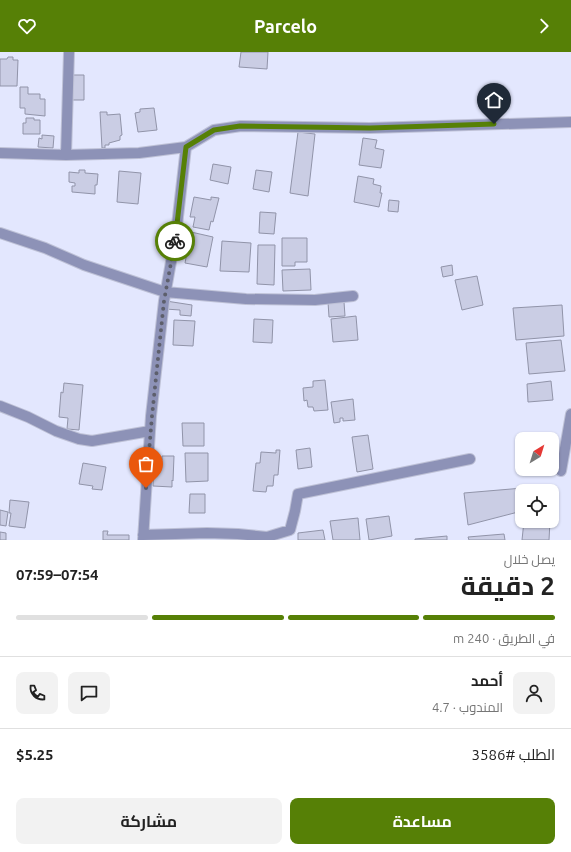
<!DOCTYPE html>
<html lang="ar">
<head>
<meta charset="utf-8">
<style>
	:root { --surface:#fff; --page:#f2f2f2; --text:#222; --muted:#767676; --line:#e0e0e0; --accent:#568006 }
	body { margin:0; font-family:Ubuntu,Cairo,sans-serif; background:var(--page); color:var(--text); direction:rtl; height:100vh; display:flex; flex-direction:column; font-size:15px; white-space:nowrap }
	* { box-sizing:border-box; margin:0 }
	p { font-size:13px; color:var(--muted) }
	.icon { flex:none; width:22px; height:22px; fill:none; stroke:currentColor; stroke-width:2; stroke-linecap:round; stroke-linejoin:round }
	.map { position:relative; height:488px; overflow:hidden; direction:ltr }
	.panel { display:flex; flex-direction:column; background:var(--surface); flex:1 }
	.panel>* { flex:none }
	.needle { width:26px; rotate:38deg }
	.fabs { position:absolute; left:515px; top:380px; display:grid; gap:8px }
	.fabs a { display:grid; place-items:center; width:44px; height:44px; border-radius:8px; background:var(--surface); box-shadow:0 1px 3px #0004; font-size:20px }
	.pin { position:absolute; display:grid; place-items:center; width:34px; height:34px; color:#fff; margin:-41px -17px; border-radius:50% 50% 50% 0; rotate:-45deg; box-shadow:0 0 4px #0007 }
	.pin .icon { rotate:45deg }
	.courier { position:absolute; display:grid; place-items:center; width:40px; height:40px; margin:-20px; border:3px solid #568006; border-radius:50%; background:#fff; color:#222; box-shadow:0 1px 5px #0007 }
	.summary em { font-style:normal; font-weight:700 }
	.summary div { display:flex; flex-direction:column-reverse }
	.summary { display:flex; align-items:center; justify-content:space-between; height:68px; padding:0 16px }
	h1 { font-size:26px; font-weight:700; line-height:30px }
	.bar { display:grid; grid-template-columns:repeat(4,1fr); gap:6px 4px; align-content:center; height:48px; padding:0 16px }
	.bar i { height:5px; border-radius:3px; background:var(--line) }
	.bar .active { background:var(--accent) }
	.bar p { grid-column:span 4 }
	.line { display:flex; align-items:center; gap:10px; padding:0 16px; border-top:1px solid var(--line) }
	.line div { flex:1 }
	.round { display:grid; place-items:center; flex:none; width:42px; height:42px; border-radius:8px; background:var(--page) }
	.primary-button { display:flex; gap:8px; margin-top:auto; padding:8px 16px }
	.primary-button a { flex:1; height:46px; border-radius:8px; background:var(--accent); color:#fff; font-size:16px; font-weight:700; line-height:46px; text-align:center }
	.primary-button a+a { background:var(--page); color:var(--text) }
	header { display:flex; justify-content:space-between; align-items:center; height:52px; padding:0 16px; background:var(--accent); color:#fff; font-size:18px; font-weight:700 }
	.map>svg:first-child { display:block }
</style>
</head>
<body>
<header><svg class="icon" aria-label="forward" viewBox="0 0 24 24"><path d="M9 5l7 7-7 7"/></svg>Parcelo<svg class="icon" aria-label="heart" viewBox="0 0 24 24"><path d="M12 20l-8-8c-3-5 5-10 8-4 3-6 11-1 8 4z"/></svg></header>
<div class="map">
<svg width="571" height="488" viewBox="0 0 571 488">
	<rect width="100%" height="100%" fill="#e3e7fe"/>
	<path fill="#cacde4" stroke="#9194a9" d="M241 0H268L267 17 239 15Z
		M8 5H13V8H18L17 34H0V7H7Z
		M71 23H84V48H71Z
		M20 35H28V42H40V47H45V64L25 62V56H20Z
		M154 56 157 78 138 80 135 61 140 60V57Z
		M100 60H107V63L120 62 122 83 120 84V88L109 91V93H105V96H102Z
		M26 66H34V68H40V82H23V71H26Z
		M298 80 315 82 308 144 290 141Z
		M42 83 54 84 53 96 38 95 39 86 42 87Z
		M363 86 377 88 375 96 384 98 381 116 359 113Z
		M213 112 231 115 228 132 210 128Z
		M79 118H85V121L98 122 97 133H95V142L72 140V134H75V131L69 130V120L79 121Z
		M256 118 272 120 269 140 253 137Z
		M119 119 141 121 138 152 117 150Z
		M358 124 374 127 373 132 381 134 380 141H382L379 155 354 150Z
		M194 145 211 148V145L219 146 213 170 211 169 209 178 193 175 195 165H190Z
		M389 148 399 149 398 160 388 159Z
		M260 160 276 161 274 182 259 181Z
		M191 180 213 185 207 215 185 211Z
		M282 186H307V210H295V214H282Z
		M222 189 251 191 249 220 220 219Z
		M258 193H275L274 233 257 232Z
		M452 213 453 223 443 225 441 215Z
		M310 217 311 238 283 239 282 218Z
		M477 224 483 253 462 258 455 228Z
		M166 249 192 253 191 264 180 263V258L165 257Z
		M328 250H344L345 264 329 265Z
		M562 253 564 284 516 288 513 256Z
		M356 264 358 288 333 290 331 267Z
		M254 267 273 268 272 291 253 290Z
		M174 268 195 269 193 294 173 293Z
		M561 288 565 319 529 322 526 291Z
		M325 328 328 358 314 359 313 355H308L307 348 304 349 303 336 313 335V329Z
		M551 329 553 348 528 350 527 332Z
		M64 331 83 333 79 378 67 377 68 366 59 365 61 340 63 341Z
		M353 347 355 368 343 369V366H340V370L334 371 331 350Z
		M182 371H204V394H183Z
		M368 383 373 417 357 420 352 385Z
		M310 396 312 415 298 417 296 398Z
		M276 398H280L278 423H274L273 434H267L266 440 253 439 256 411H260L261 400 276 401Z
		M185 401H208V429L186 430Z
		M162 404H174L173 429 172 428V435L153 434 154 407 162 408Z
		M83 411 106 415 102 438 92 437 93 434 79 432Z
		M523 436V439H522V459L468 473 464 441Z
		M190 442H205V461H189Z
		M10 448 29 450 25 476 9 474 11 461H9Z
		M0 458 8 460 6 474 0 473Z
		M389 464 392 484 369 488 366 467Z
		M358 466 360 488H333L330 469Z
		M524 469H550L549 488H522Z
		M323 478 325 488H298V481Z
		M103 479H108L107 483H129V488H103Z
		M0 480 6 481V488H0Z
		M504 482 505 488H469L468 485Z
		M447 484V488H415V487Z"/>
	<g fill="none" stroke-linecap="round" stroke-linejoin="round">
		<g stroke="#bec1d6" stroke-width="12">
			<path id="minor" d="M0 101 66 103 139 101 186 95 214 78 241 74 370 76 571 70
				M66 103 69 0
				M0 181 45 196 84 213 165 240 246 247 315 248 353 244
				M0 354 28 365 56 379 79 387 92 389 150 379
				M561 419 571 362
				M143 483 207 481 238 482 267 485 290 478 295 459 298 442 470 407
				M143 488 151 364 164 249 176 182 186 95"/>
		</g>
		<use href="#minor" stroke="#8d92b7" stroke-width="10"/>
	</g>
	<g fill="none" stroke-linecap="round" stroke-linejoin="round">
		<path stroke="#5d5f6c" stroke-width="4" stroke-dasharray="0 7.2" d="M146 436 152 364 164 249 175 189"/>
		<path stroke="#568006" stroke-width="5" d="M175 189 186 95 214 78 240 74 370 76 494 72"/>
	</g>
</svg>
<div class="fabs">
<a><svg class="needle" viewBox="-14 -14 28 28"><path d="M0-13l5 13h-10z" fill="#e53935"/><path d="M0 13l5-13h-10z" fill="#767676"/></svg></a>
<a><svg class="icon" aria-label="locate" viewBox="0 0 24 24"><circle cx="12" cy="12" r="6"/><path d="M12 2v4M12 18v4M2 12h4M18 12h4"/></svg></a>
</div>
<div class="pin" style="left:146px;top:436px;background:#ea580c"><svg class="icon" aria-label="bag" viewBox="0 0 24 24"><path d="M5 8h14l-1 12H6zM9 8a3 3 0 0 1 6 0"/></svg></div>
<div class="pin" style="left:494px;top:72px;background:#1f2937"><svg class="icon" aria-label="home" viewBox="0 0 24 24"><path d="M3 11l9-7 9 7M6 9v11h12V9"/></svg></div>
<div class="courier" style="left:175px;top:189px"><svg class="icon" aria-label="bike" viewBox="0 0 24 24"><circle cx="6" cy="16" r="4"/><circle cx="18" cy="16" r="4"/><path d="M6 16l4-8h5l3 8M10 8l3 8H6M13 5h3"/></svg></div>
</div>
<section class="panel">
<div class="summary"><div><h1>2 دقيقة</h1><p>يصل خلال</p></div><em>07:54–07:59</em></div>
<div class="bar"><i class="active"></i><i class="active"></i><i class="active"></i><i></i><p>في الطريق · 240 m</p></div>
<div class="line" style="height:72px"><a class="round"><svg class="icon" aria-label="person" viewBox="0 0 24 24"><circle cx="12" cy="8" r="4"/><path d="M4 21q1-7 8-7t8 7"/></svg></a><div><b>أحمد</b><p>المندوب · 4.7</p></div><a class="round"><svg class="icon" aria-label="chat" viewBox="0 0 24 24"><path d="M4 5h16v11H9l-5 4z"/></svg></a><a class="round"><svg class="icon" aria-label="phone" viewBox="0 0 24 24"><path d="M5 4h4l2 5-3 2q2 4 5 5l2-3 5 2v4C11 20 4 13 5 4z"/></svg></a></div>
<div class="line" style="height:52px"><div>الطلب #3586</div><b>$5.25</b></div>
<div class="primary-button"><a>مساعدة</a><a>مشاركة</a></div>
</section>
</body>
</html>
